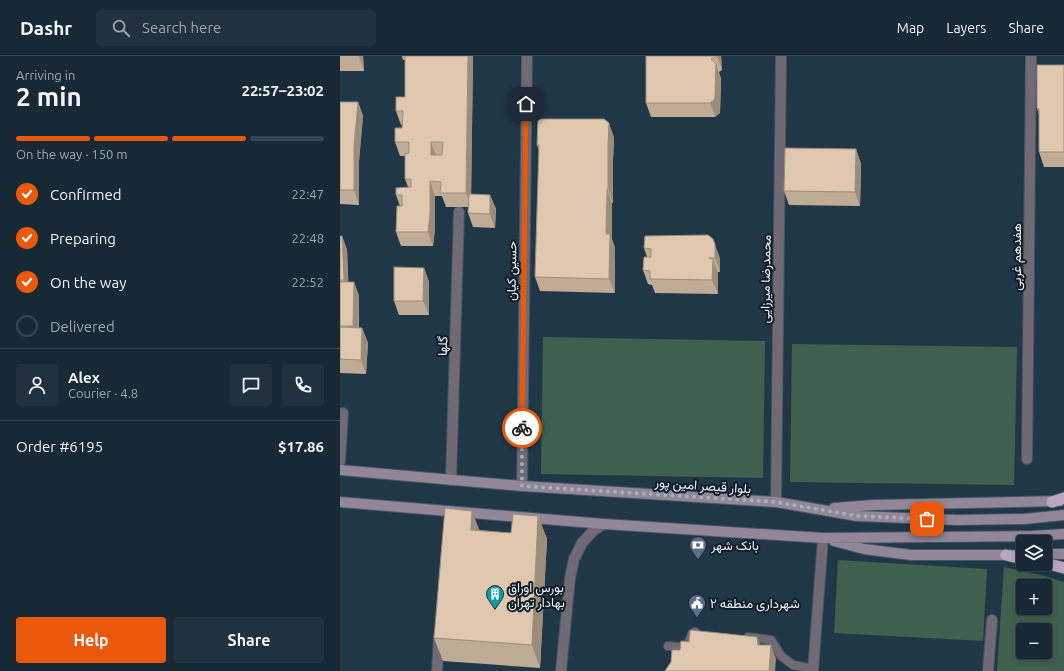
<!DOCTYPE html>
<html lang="en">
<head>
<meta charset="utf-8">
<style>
	:root { --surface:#182936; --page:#21313e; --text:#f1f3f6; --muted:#9fa6ad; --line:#364551; --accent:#ea580c }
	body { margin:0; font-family:Ubuntu,Vazirmatn,sans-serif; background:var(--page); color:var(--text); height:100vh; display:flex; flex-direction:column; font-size:15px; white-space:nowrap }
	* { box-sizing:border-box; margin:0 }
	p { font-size:13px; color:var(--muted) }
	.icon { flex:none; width:22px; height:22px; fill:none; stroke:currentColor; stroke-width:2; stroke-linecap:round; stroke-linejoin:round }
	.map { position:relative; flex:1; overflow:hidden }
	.details { display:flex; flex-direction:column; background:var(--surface); width:340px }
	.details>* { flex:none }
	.tools { position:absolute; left:676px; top:479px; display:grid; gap:8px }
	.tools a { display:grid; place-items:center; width:36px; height:36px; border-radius:4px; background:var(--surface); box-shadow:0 2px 6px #0003,0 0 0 1px var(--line); font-size:20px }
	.pin { position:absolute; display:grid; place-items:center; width:34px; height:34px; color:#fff; margin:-17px; border-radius:8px; box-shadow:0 2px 6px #0006 }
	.courier { position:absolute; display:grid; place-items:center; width:40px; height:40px; margin:-20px; border:3px solid #ea580c; border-radius:50%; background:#fff; color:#222; box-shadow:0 1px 5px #0007 }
	.head em { font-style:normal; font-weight:700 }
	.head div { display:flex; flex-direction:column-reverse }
	.head { display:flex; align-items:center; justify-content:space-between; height:68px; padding:0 16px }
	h1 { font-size:26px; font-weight:700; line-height:30px }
	.bar { display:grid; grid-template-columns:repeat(4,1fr); gap:6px 4px; align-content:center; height:48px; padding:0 16px }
	.bar i { height:5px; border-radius:3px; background:var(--line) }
	.bar .on { background:var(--accent) }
	.bar p { grid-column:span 4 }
	.line { display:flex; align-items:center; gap:10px; padding:0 16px; border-top:1px solid var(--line) }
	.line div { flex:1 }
	.round { display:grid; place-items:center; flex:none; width:42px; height:42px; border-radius:4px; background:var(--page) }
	ol { padding:0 16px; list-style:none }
	li { display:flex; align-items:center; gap:12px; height:44px }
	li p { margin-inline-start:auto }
	li .icon { padding:4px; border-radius:50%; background:var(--accent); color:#fff; stroke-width:4 }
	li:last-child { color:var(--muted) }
	li i { width:22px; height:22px; border:2px solid var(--line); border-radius:50% }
	.primary-button { display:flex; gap:8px; margin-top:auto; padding:8px 16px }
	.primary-button a { flex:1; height:46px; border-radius:4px; background:var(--accent); color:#fff; font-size:16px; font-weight:700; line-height:46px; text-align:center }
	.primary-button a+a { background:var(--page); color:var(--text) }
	header { display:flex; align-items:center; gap:24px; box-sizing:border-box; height:56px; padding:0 20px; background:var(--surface); border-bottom:1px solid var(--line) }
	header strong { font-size:19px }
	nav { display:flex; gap:22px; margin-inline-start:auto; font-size:14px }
	.search { width:280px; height:36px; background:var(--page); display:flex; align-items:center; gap:10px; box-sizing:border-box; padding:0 14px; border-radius:4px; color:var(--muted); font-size:15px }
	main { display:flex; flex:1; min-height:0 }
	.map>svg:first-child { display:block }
</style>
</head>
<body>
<header>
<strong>Dashr</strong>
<div class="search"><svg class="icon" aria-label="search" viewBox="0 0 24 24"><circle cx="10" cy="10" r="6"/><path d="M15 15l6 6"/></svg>Search here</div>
<nav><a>Map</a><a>Layers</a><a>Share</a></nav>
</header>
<main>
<section class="details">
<div class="head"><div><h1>2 min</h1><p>Arriving in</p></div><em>22:57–23:02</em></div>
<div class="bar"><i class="on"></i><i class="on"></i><i class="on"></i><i></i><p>On the way · 150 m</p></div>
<ol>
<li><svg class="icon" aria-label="check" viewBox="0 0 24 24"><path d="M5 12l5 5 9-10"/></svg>Confirmed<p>22:47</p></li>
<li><svg class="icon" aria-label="check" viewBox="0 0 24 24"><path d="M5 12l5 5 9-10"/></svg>Preparing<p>22:48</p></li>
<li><svg class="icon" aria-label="check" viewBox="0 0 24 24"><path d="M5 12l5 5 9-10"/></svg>On the way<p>22:52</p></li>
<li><i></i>Delivered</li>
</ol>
<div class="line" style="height:72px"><a class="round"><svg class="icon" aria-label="person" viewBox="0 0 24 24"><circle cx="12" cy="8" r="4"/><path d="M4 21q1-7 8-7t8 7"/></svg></a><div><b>Alex</b><p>Courier · 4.8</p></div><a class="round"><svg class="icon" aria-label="chat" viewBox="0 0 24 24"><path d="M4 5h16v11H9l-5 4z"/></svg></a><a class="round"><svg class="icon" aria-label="phone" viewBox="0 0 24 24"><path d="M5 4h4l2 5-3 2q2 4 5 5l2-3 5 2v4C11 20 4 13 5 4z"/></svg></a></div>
<div class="line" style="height:52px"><div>Order #6195</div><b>$17.86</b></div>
<div class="primary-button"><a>Help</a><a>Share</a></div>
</section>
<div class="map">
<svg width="724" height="615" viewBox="0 0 724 615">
	<rect width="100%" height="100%" fill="#203748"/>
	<path fill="#415f4d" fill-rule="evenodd" d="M203 281 425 285 423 422 201 418Z
		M452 288 677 291 674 429 450 426Z
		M498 504 647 513 643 585 494 577Z
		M664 511 705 520 724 526V615H657ZM683 530H705V552H683ZM683 574H705V596H683Z"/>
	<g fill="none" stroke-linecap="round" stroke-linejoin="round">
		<g stroke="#405565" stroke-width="10">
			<path id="service" d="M408 581 431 584 441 600 453 609 474 613
				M328 590 340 591 348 588 352 578 355 576"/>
		</g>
		<g stroke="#405565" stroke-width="12">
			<path id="minor" d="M687 403 691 0
				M0 405 3 357
				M111 424 119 156
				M182 430 187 0
				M436 446 441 0
				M97 615 99 579
				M473 615 483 482
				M648 615 652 564"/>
		</g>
		<g stroke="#405565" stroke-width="12">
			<path id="tertiary" d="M221 615 230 522 234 503 242 487 254 474 264 468"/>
		</g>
		<g stroke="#405565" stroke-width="12">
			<path id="secondary" d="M0 414 182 430 436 446 517 460 617 464 684 463 724 459
				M0 446 264 468 483 482 692 480 724 478
				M494 452 533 449 720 445
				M494 485 524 493 571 499H673
				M705 498H724"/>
		</g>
		<g stroke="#405565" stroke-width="13">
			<path id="trunk" d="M712 446 724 442
				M666 499 683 503
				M705 507 724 512"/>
		</g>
		<use href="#service" stroke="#716973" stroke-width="8"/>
		<use href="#minor" stroke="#716973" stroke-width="10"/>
		<use href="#tertiary" stroke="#716973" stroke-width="10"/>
		<use href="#secondary" stroke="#938696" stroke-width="10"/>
		<use href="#trunk" stroke="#b9a6be" stroke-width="11"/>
	</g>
	<path fill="#c0ac96" d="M0 0H23L24 15H0Z
		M62 0H133L131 138 150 139 156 153 155 172 133 171 128 157 129 151H106L102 140H95V172L93 190H61L56 176 60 150 56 139 68 131 65 123V100H60L55 86 62 72V69H61L56 55 65 41V4H63Z
		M306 0H381L382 14 379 16 381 23 380 57 375 61H311L306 47Z
		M724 9V111H704L699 96V59L697 52Z
		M0 46H18L23 60 19 105V149L0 148Z
		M274 81 273 104V147H272V183L275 192V237L200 235 195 221 199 95 197 89Z
		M516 93 521 108 520 150 449 149 444 135Z
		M0 180H2L7 194 8 226H14L19 240V272H22L28 287 26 318 0 317Z
		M305 180 380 202V216H378V238L315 237 312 229 308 228 303 214 307 201 304 192Z
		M84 212 89 226V259H59L54 245Z
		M198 460 207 483 200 612 103 605 94 582 139 474 171 477Z"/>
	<path fill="#9c8c7a" d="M19 0H23L24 15Z
		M128 0H133L131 151 126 137Z
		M377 0H381L382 14Z
		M376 8 381 23 380 57 375 61 370 47Z
		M18 46 23 60 19 105V149L14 134V90Z
		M269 67 274 81 273 104V147L268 133V90Z
		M91 86 96 100 91 99Z
		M516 93 521 108 520 150 515 136Z
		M90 125 95 140V172L93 190 88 176Z
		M267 133 272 147V183L275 192V237L269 223 266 178Z
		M150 139 156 153 155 172 150 158Z
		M2 180 7 194 9 238 4 224Z
		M373 183 380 202V216L375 202Z
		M373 203 378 217V238L372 224Z
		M84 212 89 226V259L83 245Z
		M14 226 19 240 18 284 13 270Z
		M22 272 28 287 26 318 21 304Z
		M132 455 141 478 131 474Z
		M198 460 207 483 200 612 192 589Z
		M417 581 423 595 418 589Z
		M431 589 436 603 435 615H429Z"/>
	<path fill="#dfc8af" stroke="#9c8c7a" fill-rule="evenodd" d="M65 0H128L126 137H100L101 126 90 125V158L88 176H56L57 150H62V139H56V132L71 131V123H65V98L69 97V86H55V72H62L63 55H56V41H65ZM91 86H103L102 99H91Z
		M306 0H377L371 3 376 8 375 43 370 47H306Z
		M697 9H724V96H699V53L697 52Z
		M0 46H18L14 90V134H0Z
		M198 63H264L269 67 268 90V133H267L266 178H270L269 223 195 221 199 89H197Z
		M445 92 516 93 515 136 444 135Z
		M129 138 150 139V158L128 157Z
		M368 179 373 183 375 188V202H369L373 203 372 224 310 223V215L303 214 304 201H311V193L304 192 305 180Z
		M0 180H2L4 224H0Z
		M54 211 84 212 83 245H54Z
		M0 226H14L13 270H0Z
		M0 271 22 272 21 304 0 303Z
		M105 452 132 455 131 474 171 477 173 458 198 460 192 589 94 582Z
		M350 574 417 581 418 589H431L429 615H325L331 606 332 594H340L341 585 349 586Z"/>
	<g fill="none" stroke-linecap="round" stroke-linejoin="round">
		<path stroke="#a2b2be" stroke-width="4" stroke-dasharray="0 7.2" d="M182 372V430L436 446 517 460 587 463"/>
		<path stroke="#ea580c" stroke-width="5" d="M182 372 186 48"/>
	</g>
	<defs>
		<g id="bank-pin" transform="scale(0.9)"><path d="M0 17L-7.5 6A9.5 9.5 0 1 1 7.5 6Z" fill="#5c6f8a" stroke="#131d25"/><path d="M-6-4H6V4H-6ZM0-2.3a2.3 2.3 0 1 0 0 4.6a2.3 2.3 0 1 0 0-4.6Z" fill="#fff"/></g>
		<g id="building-pin" transform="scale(0.9)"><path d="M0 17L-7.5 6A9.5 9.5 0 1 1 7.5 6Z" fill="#0f9aa8" stroke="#131d25"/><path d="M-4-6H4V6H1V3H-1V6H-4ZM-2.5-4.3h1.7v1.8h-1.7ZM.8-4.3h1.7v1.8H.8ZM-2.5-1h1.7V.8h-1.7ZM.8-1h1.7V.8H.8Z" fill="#fff"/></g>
		<g id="civic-pin" transform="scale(0.9)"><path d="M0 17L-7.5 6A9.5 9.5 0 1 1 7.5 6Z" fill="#5c6f8a" stroke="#131d25"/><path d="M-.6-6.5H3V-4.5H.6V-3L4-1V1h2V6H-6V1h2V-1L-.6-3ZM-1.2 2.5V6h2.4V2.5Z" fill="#fff"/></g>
	</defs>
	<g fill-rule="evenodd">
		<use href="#bank-pin" x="358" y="489"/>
		<use href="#building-pin" x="155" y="538"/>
		<use href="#civic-pin" x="357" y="547"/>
	</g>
	<g text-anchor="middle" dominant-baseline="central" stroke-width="4" stroke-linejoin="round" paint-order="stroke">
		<g font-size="13" fill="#e8f4fd" stroke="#131d25">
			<text transform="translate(676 201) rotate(-90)">هفدهم غربی</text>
			<text transform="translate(171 215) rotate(-89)">حسین کیان</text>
			<text transform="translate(425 223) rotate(-89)">محمدرضا میرزایی</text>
			<text transform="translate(102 290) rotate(-88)">گلها</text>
			<text transform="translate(363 429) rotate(4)">بلوار قیصر امین پور</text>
		</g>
		<g font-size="13" fill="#e8f4fd" stroke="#131d25" text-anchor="start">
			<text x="371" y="489">بانک شهر</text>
			<text x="168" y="531">بورس اوراق<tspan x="168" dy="15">بهادار تهران</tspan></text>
			<text x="370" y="547">شهرداری منطقه ۲</text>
		</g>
	</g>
</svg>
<div class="tools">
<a><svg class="icon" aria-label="layers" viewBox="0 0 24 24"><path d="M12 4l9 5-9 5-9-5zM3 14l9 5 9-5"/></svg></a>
<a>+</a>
<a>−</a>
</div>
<div class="pin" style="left:587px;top:463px;background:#ea580c"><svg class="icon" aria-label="bag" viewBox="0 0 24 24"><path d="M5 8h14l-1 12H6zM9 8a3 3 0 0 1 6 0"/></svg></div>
<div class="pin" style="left:186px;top:48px;background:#1f2937"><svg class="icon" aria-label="home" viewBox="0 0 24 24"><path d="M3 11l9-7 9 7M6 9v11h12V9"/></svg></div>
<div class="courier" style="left:182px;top:372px"><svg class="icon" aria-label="bike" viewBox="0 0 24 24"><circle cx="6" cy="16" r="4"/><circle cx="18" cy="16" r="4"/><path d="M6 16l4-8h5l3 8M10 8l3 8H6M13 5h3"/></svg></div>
</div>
</main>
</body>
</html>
